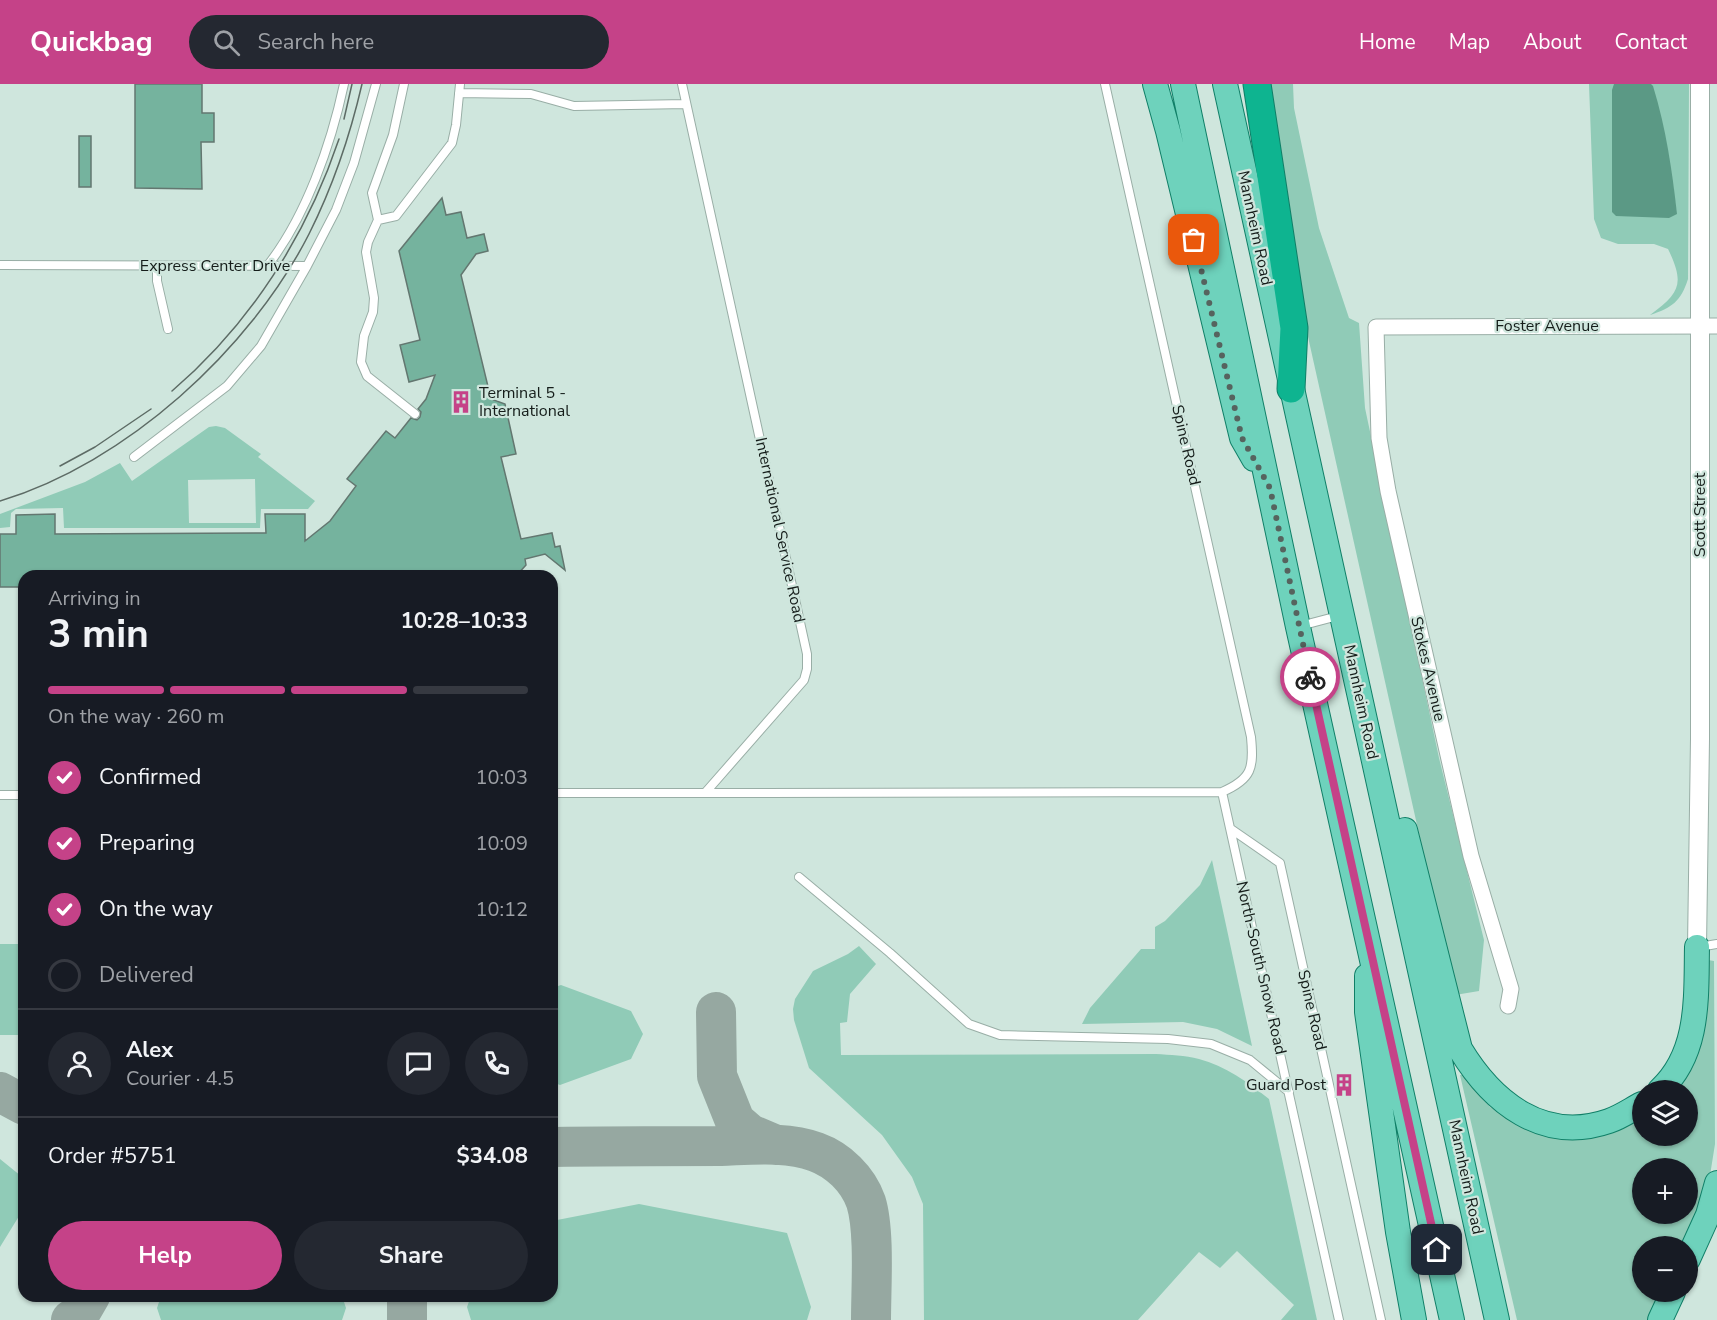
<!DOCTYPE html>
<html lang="en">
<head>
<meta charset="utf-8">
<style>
	:root { --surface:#171b24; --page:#242831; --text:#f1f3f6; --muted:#9ea1a6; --line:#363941; --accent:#c54288 }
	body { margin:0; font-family:"Nunito Sans",sans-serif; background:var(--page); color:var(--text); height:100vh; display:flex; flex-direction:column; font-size:22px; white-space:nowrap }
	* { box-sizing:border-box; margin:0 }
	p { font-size:20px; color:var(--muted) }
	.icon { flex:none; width:33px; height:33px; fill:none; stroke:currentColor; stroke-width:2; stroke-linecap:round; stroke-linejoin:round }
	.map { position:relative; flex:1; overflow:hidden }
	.sheet { position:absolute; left:18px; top:486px; width:540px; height:732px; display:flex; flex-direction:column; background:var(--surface); border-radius:18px; box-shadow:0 2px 4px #0004 }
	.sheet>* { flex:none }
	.buttons { position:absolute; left:1632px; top:996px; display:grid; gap:12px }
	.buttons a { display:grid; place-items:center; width:66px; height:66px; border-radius:50%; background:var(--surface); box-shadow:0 2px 4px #0004; font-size:30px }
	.pin { position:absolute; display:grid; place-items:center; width:51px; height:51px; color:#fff; margin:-26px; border-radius:12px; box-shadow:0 3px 9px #0006 }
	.courier { position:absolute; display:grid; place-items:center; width:60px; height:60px; margin:-30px; border:4px solid #c54288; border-radius:50%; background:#fff; color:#222; box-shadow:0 2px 8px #0007 }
	.overview em { font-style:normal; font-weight:700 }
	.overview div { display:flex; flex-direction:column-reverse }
	.overview { display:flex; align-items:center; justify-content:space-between; height:102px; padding:0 30px }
	h1 { font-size:39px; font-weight:700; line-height:45px }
	.bar { display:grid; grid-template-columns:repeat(4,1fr); gap:9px 6px; align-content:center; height:72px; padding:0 30px }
	.bar i { height:8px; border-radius:4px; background:var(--line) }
	.bar .active { background:var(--accent) }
	.bar p { grid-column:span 4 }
	.line { display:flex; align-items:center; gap:15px; padding:0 30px; border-top:2px solid var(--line) }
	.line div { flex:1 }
	.round { display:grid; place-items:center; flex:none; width:63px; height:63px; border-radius:32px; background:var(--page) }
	ol { padding:0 30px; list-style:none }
	li { display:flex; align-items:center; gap:18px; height:66px }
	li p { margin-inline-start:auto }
	li .icon { padding:6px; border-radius:50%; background:var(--accent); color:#fff; stroke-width:4 }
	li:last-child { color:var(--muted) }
	li i { width:33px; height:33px; border:3px solid var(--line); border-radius:50% }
	.button { display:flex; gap:12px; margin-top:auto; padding:12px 30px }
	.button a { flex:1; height:69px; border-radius:36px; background:var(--accent); color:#fff; font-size:24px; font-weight:700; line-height:69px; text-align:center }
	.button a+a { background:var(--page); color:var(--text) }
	header { display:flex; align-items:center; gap:36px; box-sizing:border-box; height:84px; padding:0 30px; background:var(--accent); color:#fff }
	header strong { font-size:28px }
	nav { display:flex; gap:33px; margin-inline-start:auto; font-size:21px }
	.search { width:420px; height:54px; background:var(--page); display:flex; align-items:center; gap:15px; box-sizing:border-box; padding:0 21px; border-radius:33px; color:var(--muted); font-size:22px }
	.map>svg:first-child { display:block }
</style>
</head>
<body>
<header>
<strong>Quickbag</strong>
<div class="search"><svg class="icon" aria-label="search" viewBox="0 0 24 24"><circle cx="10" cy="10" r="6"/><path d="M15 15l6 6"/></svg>Search here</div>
<nav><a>Home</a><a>Map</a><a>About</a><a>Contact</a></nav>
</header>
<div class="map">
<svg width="1717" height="1236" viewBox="0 0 1717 1236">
	<rect width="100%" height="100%" fill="#cfe6dd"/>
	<path fill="#90cbb7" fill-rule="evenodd" d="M1267 0H1293L1294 24 1319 144 1349 234 1359 239 1365 324 1439 674 1484 856 1479 907 1455 911 1300 217Z
		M1589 0H1689L1688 195C1681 217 1672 224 1650 231 1680 209 1685 200 1668 165L1654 160H1618L1601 154 1594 135Z
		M216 342 225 344 261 370 258 373 315 417 308 425H261L260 444H64L63 424 16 425 11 429 10 443 0 444V430L85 398 120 379 132 397 209 343ZM255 395 256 439H189L188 396Z
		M1212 776 1252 962 1217 945 1183 938 1082 940 1090 924 1141 865H1155V843L1165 837 1200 801Z
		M0 860H24V951H0Z
		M859 862 876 880 850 910 847 938 840 939 841 971 1156 970C1170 971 1185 971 1199 975 1225 982 1248 998 1269 1015L1317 1236H1281L1294 1221 1237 1167 1220 1184 1199 1168 1138 1236H924L923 1120 912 1093 882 1051 809 984 794 936 793 925 795 915 813 887 848 870Z
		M1708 876 1714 877 1715 1060 1708 1104 1685 1162H1642V1208H1665L1652 1236H1517L1460 991H1464L1490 1023 1522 1041 1642 1030V1052H1688V1006H1671ZM1642 1084H1688V1130H1642Z
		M561 901 631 927 643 950 631 975 560 1001 552 998V904Z
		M0 1075 21 1092 24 1107V1124L0 1163Z
		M639 1120 787 1149 811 1223 807 1236H471L467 1223 471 1212H552V1137Z
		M161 1212H342L346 1224 342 1236H161L157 1224Z"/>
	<path fill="#5b9985" d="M1614 0H1651L1653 2C1666 44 1672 86 1677 130L1669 134 1616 132 1612 128V6Z"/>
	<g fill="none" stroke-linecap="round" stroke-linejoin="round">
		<path stroke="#96a8a1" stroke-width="40" d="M716 928 717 992 735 1037 750 1050 776 1061
			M0 1008 24 1021
			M552 1063C608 1062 665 1062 721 1062 751 1061 787 1057 816 1068 838 1076 858 1095 866 1118 875 1147 871 1204 871 1236
			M407 1212V1236
			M71 1236 79 1231 90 1212"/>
	</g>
	<path fill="#75b39e" stroke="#637770" stroke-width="1.5" d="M135 0H202V29H214V58H201L202 105 135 104Z
		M79 52H91V103H79Z
		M442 114 446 131 461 128 467 154 484 150 488 167 476 170 461 191 491 315 505 320 516 370 501 373 521 455 552 449 555 463 560 462 565 486 545 470 525 475 526 481 516 492H24V503H0V450H16V431L55 430V450L266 449 265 430H305V457L330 437 356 402 347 395 386 347 395 354 411 334 417 336 420 333 421 328 418 325 426 315 435 291 409 298 400 261 420 256 399 167Z"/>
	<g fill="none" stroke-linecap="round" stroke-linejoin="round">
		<g stroke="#99aea6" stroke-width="10">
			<path id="service" d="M404 0 393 51 372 109 378 136 368 158 366 168 374 214 373 228 364 252 361 278 367 292 415 330
				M459 9 531 10 574 22 686 20
				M378 136 396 132 452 59 456 41 460 0
				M0 181 307 182 336 126 354 79 376 0
				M268 181C306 132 331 61 344 0
				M157 182V197L168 245
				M134 373 227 302 261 262 307 182
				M1300 542 1338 532
				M1222 708 1339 1236
				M552 709H705L804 596 807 585V570L682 0
				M705 709 1222 708C1252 695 1254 684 1251 653L1105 0
				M0 711H24
				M1231 745 1280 779 1381 1236
				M799 793 890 869 969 940 1000 951 1168 955 1211 960 1250 976 1289 1008
				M1699 863 1717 860"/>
		</g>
		<g stroke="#99aea6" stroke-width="17">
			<path id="minor" d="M1508 922 1511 905 1471 772 1388 407 1379 354 1376 243 1717 242"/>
		</g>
		<g stroke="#99aea6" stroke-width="20">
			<path id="tertiary" d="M1697 863 1700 655V0"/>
		</g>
		<g stroke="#107f67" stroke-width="26">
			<path id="primary" d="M1155 0 1168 47 1242 354 1254 375
				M1183 0 1298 543 1452 1236
				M1225 0 1497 1236
				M1405 746 1460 965C1492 1018 1543 1060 1609 1037 1621 1033 1632 1025 1642 1020
				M1367 892V928L1398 1148 1414 1236
				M1660 1006C1700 969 1696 913 1697 863
				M1688 1175 1708 1131 1717 1099
				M1660 1236 1673 1208"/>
		</g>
		<g stroke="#107f67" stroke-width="29">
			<path id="motorway" d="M1257 0 1294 244 1291 305"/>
		</g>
		<use href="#service" stroke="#fff" stroke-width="8"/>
		<use href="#minor" stroke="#fff" stroke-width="15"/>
		<use href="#tertiary" stroke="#fff" stroke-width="18"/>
		<use href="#primary" stroke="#6ed2bc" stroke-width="24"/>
		<use href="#motorway" stroke="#0eb490" stroke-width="27"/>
		<path stroke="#5d6b65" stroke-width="1.5" d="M344 35 352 0
			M172 307C250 240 306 153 339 55
			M60 382 95 363 151 325
			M0 417C126 379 250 266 309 150 333 102 350 52 362 0"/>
	</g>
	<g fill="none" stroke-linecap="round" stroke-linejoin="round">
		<path stroke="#56635e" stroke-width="6" stroke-dasharray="0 10.8" d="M1194 156 1242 354 1270 404 1310 593"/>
		<path stroke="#c54288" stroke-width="8" d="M1310 593 1437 1166"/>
	</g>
	<defs>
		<g id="building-bare" transform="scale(1.8)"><path d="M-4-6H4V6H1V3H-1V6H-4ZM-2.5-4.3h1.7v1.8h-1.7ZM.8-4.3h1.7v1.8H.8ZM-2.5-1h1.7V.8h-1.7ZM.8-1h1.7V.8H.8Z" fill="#c54288" stroke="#cfe6dd" stroke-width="2.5" paint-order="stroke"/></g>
	</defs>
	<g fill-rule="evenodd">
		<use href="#building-bare" x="461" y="318"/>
		<use href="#building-bare" x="1344" y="1001"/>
	</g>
	<g text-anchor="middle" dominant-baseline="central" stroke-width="4.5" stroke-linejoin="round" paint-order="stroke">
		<g font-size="16" fill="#151d1a" stroke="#cfe6dd">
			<text transform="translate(1255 144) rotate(78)">Mannheim Road</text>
			<text x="215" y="182">Express Center Drive</text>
			<text x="1547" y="242">Foster Avenue</text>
			<text transform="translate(1186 361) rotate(77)">Spine Road</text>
			<text transform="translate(1700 431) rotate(-90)">Scott Street</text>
			<text transform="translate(780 446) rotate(78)">International Service Road</text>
			<text transform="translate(1428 585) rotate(77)">Stokes Avenue</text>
			<text transform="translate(1361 618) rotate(78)">Mannheim Road</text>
			<text transform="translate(1261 884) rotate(77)">North-South Snow Road</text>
			<text transform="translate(1312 926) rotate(77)">Spine Road</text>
			<text transform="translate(1466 1093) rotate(78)">Mannheim Road</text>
		</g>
		<g font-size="16" fill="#151d1a" stroke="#cfe6dd" text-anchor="start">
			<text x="479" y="309">Terminal 5 -<tspan x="479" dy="18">International</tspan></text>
			<text x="1326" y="1001" text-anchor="end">Guard Post</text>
		</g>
	</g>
</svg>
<div class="buttons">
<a><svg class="icon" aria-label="layers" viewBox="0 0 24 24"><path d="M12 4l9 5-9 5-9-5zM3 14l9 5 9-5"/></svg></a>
<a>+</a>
<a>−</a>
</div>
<div class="pin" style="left:1194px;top:156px;background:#ea580c"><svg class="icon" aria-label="bag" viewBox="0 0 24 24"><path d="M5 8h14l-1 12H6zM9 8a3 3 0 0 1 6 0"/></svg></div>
<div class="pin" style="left:1437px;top:1166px;background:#1f2937"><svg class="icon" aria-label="home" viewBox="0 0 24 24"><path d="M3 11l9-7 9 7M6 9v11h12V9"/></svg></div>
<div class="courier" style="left:1310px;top:593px"><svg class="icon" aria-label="bike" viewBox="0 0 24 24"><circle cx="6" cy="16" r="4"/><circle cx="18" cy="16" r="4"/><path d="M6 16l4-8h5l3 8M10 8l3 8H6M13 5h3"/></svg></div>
<section class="sheet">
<div class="overview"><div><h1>3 min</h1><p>Arriving in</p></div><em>10:28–10:33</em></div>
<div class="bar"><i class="active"></i><i class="active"></i><i class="active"></i><i></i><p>On the way · 260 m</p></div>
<ol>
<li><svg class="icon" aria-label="check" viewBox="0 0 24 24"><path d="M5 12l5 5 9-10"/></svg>Confirmed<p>10:03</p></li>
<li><svg class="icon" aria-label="check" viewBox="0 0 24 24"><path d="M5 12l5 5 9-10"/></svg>Preparing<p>10:09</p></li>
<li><svg class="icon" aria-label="check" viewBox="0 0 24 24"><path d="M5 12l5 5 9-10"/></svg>On the way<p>10:12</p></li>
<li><i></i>Delivered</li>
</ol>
<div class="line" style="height:108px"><a class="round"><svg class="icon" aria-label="person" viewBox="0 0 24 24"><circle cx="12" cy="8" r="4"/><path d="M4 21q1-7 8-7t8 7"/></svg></a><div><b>Alex</b><p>Courier · 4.5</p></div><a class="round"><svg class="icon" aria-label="chat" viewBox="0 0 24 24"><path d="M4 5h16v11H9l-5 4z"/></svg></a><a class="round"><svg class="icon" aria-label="phone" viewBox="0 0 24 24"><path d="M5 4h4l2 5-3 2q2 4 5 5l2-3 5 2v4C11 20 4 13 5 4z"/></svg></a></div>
<div class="line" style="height:78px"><div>Order #5751</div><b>$34.08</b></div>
<div class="button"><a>Help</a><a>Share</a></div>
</section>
</div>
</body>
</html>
